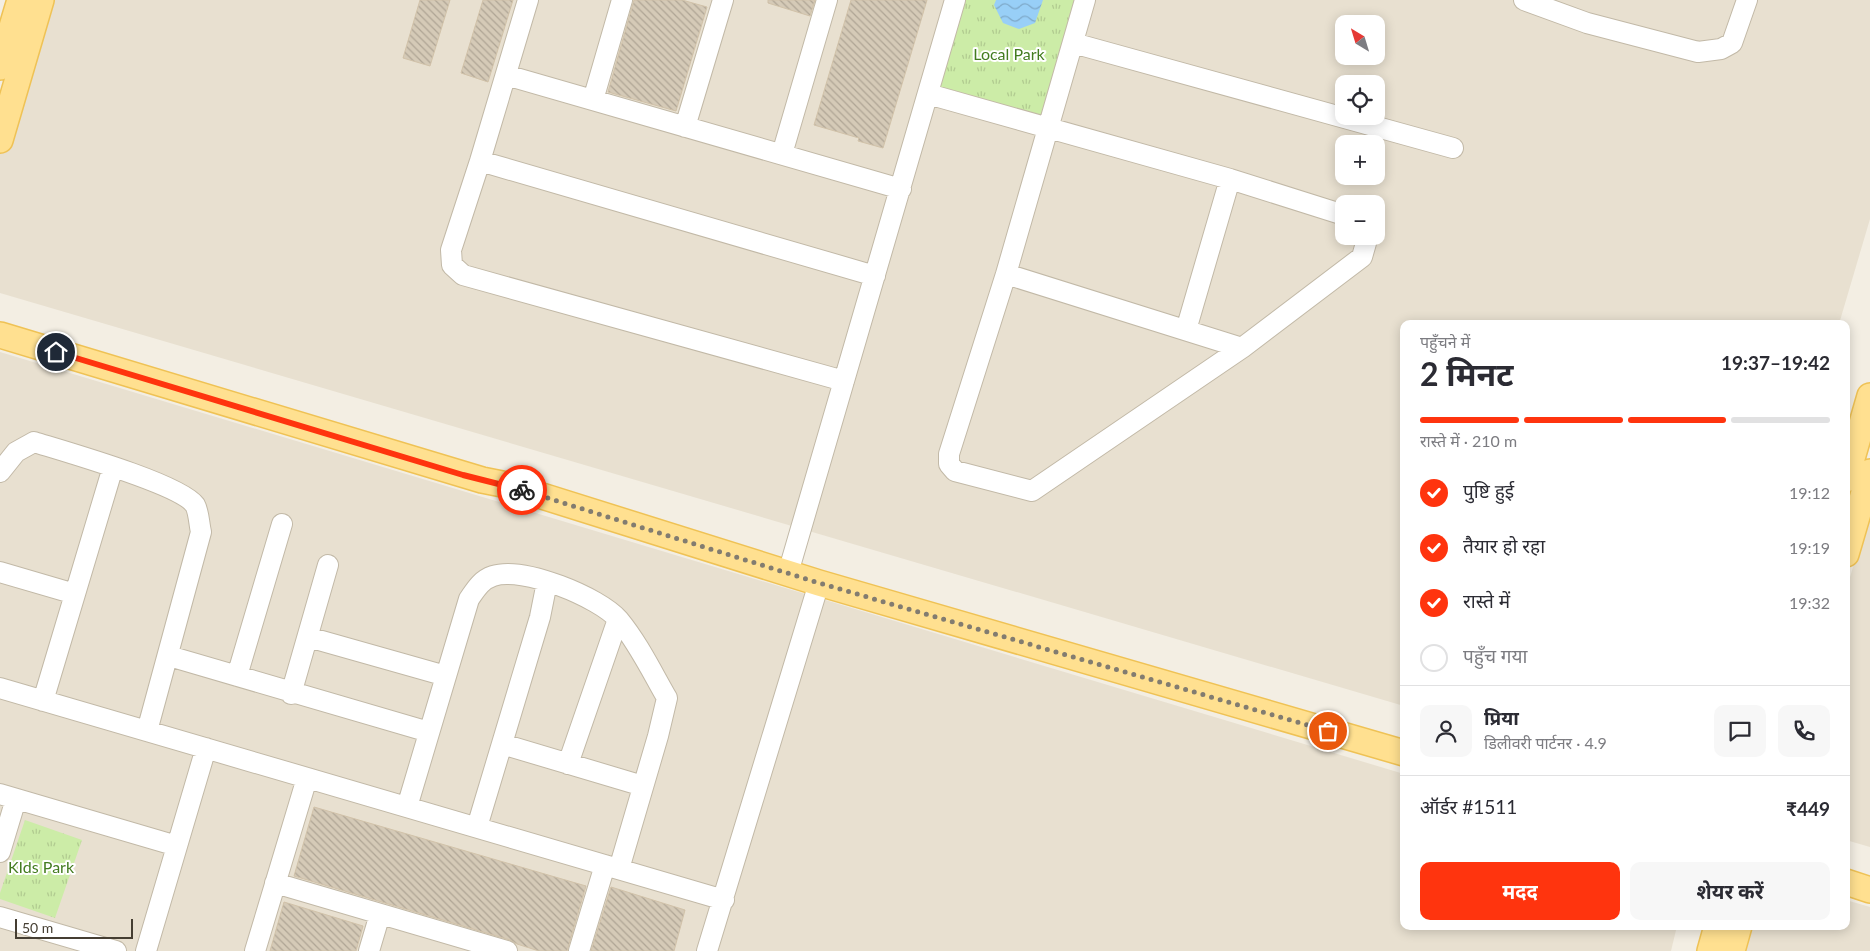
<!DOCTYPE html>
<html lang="hi">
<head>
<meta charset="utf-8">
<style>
	:root { --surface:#fff; --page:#f7f7f7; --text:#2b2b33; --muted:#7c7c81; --line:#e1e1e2; --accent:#ff340e }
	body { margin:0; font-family:Lato,"Noto Sans Devanagari",sans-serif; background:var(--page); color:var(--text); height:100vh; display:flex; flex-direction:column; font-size:19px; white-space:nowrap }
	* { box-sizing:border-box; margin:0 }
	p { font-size:16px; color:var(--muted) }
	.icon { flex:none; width:28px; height:28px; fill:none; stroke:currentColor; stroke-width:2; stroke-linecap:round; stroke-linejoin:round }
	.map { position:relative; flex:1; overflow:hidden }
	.drawer { position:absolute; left:1400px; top:320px; width:450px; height:610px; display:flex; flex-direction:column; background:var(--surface); border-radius:10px; box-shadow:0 2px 12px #0003 }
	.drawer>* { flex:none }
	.needle { width:32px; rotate:322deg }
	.buttons { position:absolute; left:1335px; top:15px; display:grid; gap:10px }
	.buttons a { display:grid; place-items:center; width:50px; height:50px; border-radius:10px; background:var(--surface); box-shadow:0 2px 12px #0003; font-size:25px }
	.scale { position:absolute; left:15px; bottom:12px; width:118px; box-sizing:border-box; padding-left:5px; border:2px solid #453e32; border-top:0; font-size:14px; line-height:18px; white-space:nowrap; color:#453e32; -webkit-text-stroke:4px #fff; paint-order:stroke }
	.pin { position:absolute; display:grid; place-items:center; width:42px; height:42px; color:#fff; margin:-21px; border:2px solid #fff; border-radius:50%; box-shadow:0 1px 5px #0007 }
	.courier { position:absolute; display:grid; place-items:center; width:50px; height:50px; margin:-25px; border:4px solid #ff340e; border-radius:50%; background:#fff; color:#222; box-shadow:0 1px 6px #0007 }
	.head em { font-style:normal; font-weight:700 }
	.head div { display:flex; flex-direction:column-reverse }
	.head { display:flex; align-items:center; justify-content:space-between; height:85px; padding:0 20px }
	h1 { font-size:32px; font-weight:700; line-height:38px }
	.bar { display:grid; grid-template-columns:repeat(4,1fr); gap:8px 5px; align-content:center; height:60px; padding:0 20px }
	.bar i { height:6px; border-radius:4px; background:var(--line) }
	.bar .selected { background:var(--accent) }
	.bar p { grid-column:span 4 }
	.line { display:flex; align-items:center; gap:12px; padding:0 20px; border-top:1px solid var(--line) }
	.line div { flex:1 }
	.round { display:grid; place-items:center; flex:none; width:52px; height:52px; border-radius:10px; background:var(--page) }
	ol { padding:0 20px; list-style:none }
	li { display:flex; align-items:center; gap:15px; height:55px }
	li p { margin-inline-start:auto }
	li .icon { padding:5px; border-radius:50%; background:var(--accent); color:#fff; stroke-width:4 }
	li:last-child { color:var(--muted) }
	li i { width:28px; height:28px; border:2px solid var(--line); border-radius:50% }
	.button { display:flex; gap:10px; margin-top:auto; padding:10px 20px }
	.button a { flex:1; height:58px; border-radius:10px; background:var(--accent); color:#fff; font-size:20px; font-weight:700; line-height:58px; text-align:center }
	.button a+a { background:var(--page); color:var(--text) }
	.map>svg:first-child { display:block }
</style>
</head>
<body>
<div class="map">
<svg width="1870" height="951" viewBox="0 0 1870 951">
	<defs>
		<pattern id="park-tufts" width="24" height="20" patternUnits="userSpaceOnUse" patternTransform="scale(1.25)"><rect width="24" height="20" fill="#cceca7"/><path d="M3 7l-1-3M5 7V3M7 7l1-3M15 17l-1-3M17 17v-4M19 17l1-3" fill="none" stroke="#b1cb90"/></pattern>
		<pattern id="water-waves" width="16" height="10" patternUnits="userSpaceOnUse" patternTransform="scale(1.25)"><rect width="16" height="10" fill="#98cff7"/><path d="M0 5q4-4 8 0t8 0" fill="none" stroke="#7ea9c9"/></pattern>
		<pattern id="building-back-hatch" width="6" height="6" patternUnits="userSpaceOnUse" patternTransform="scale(1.25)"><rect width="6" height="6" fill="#d5cab7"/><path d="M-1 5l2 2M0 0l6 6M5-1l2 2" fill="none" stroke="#afa595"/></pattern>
	</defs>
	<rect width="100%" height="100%" fill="#f3eee3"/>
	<path fill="#e8e0d0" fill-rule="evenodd" d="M30 0H1870V219L1839 324H1404V706L0 293V101ZM1344 24H1376V56H1344ZM1344 84H1376V116H1344ZM1344 144H1376V176H1344ZM1344 204H1376V236H1344Z
		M0 352 1404 774V926H1677L1671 951H0Z
		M1870 509V847L1846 840V591Z
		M1846 900 1870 907V951H1742L1749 926H1846Z"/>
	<path fill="url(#park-tufts)" d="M964 0H1078L1044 117 938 86Z
		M25 820 82 840 55 918 0 899V893Z"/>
	<path fill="url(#water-waves)" d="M996 0H1043L1035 23 1019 29 1003 23 994 5Z"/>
	<path fill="url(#building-back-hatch)" stroke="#d1c2a9" d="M420 0H450L430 66 403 58Z
		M483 0H513L488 82 461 73Z
		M634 0H682L707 7 676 111 608 92Z
		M768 0H815L810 16 768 3Z
		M851 0H927L883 148 858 141 859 138 814 125Z
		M314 807 586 886 567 951H539L517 944 510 940 294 876Z
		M611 887 685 910 674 951H591Z
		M284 902 363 926 356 951H270Z"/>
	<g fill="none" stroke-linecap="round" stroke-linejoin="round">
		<g stroke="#c2b9a7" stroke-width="22">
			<path id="minor" d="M528 0 480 161 451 250 452 265 463 275 844 381
				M1085 0 1006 274 949 454V464L955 471 1032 491 1242 348 1362 257 1366 243 1364 236
				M1524 0 1587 23 1698 52 1721 49 1732 43 1747 0
				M1073 43 1453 148
				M506 75 901 189
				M928 94 1230 179 1344 215
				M593 100 622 0
				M685 127 723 0
				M782 154 827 0
				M480 161 875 276
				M1006 274 1242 348
				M1186 330 1230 179
				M0 472 16 452 34 442C63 451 180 484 195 505 199 512 199 524 201 532L147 731
				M0 572 75 594
				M788 573 955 0
				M308 637 446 676
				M169 656 429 732
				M237 676 282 524
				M0 688 724 900
				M291 694 328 565
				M43 701 113 467
				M502 744 643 786
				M568 764 618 619
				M0 794 177 846
				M407 807 469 599C476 589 481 580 493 576 523 566 599 597 619 620 638 643 652 672 667 698L658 736 619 869
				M477 827 540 617 547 582
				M0 852 16 799
				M275 883 507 951
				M0 917 116 951
				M146 951 206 748
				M255 951 307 778
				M369 951 380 914
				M579 951 605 865
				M707 951 819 583"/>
		</g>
		<g stroke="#efc255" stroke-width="28">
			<path id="major" d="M0 67 20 0
				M0 140 41 0
				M0 335 482 480 507 485 819 583 1404 753
				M1846 479 1870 396
				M1846 554 1870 472
				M1846 882 1870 890
				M1710 951 1717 926
				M1732 951 1739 926"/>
		</g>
		<use href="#minor" stroke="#fff" stroke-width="20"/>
		<use href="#major" stroke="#ffe090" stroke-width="25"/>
	</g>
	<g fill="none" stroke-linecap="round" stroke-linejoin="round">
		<path stroke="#827c70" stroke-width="5" stroke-dasharray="0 9" d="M522 490 819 583 1328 731"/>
		<path stroke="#ff340e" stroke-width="6" d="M56 352 463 475 522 490"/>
	</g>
	<g text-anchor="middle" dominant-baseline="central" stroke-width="4" stroke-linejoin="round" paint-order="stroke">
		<g font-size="16" fill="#437c20" stroke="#fff">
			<text x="1009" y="53">Local Park</text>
			<text x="41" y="866">KIds Park</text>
		</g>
	</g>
</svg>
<div class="buttons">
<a><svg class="needle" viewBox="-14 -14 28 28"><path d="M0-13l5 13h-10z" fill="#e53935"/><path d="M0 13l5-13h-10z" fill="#7c7c81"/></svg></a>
<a><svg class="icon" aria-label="locate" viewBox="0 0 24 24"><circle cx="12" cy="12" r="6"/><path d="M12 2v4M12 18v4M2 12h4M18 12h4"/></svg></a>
<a>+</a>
<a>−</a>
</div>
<div class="scale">50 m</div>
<div class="pin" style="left:1328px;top:731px;background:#ea580c"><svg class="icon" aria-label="bag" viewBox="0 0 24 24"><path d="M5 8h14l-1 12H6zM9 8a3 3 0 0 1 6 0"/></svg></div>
<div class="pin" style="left:56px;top:352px;background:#1f2937"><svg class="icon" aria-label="home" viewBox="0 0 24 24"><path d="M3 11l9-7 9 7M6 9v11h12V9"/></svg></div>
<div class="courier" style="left:522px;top:490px"><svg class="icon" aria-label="bike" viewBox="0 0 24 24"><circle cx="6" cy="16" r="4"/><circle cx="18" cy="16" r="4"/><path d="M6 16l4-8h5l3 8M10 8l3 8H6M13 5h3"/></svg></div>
<section class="drawer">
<div class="head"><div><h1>2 मिनट</h1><p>पहुँचने में</p></div><em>19:37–19:42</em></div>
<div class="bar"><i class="selected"></i><i class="selected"></i><i class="selected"></i><i></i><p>रास्ते में · 210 m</p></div>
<ol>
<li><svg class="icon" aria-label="check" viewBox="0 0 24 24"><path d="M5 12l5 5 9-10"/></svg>पुष्टि हुई<p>19:12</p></li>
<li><svg class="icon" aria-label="check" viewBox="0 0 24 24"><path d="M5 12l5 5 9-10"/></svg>तैयार हो रहा<p>19:19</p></li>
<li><svg class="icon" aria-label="check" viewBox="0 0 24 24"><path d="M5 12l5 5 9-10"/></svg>रास्ते में<p>19:32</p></li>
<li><i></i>पहुँच गया</li>
</ol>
<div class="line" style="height:90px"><a class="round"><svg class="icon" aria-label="person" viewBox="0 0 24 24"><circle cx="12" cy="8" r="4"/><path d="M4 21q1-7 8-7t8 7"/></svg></a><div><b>प्रिया</b><p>डिलीवरी पार्टनर · 4.9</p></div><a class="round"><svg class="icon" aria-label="chat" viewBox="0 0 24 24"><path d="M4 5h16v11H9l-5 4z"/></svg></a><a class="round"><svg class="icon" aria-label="phone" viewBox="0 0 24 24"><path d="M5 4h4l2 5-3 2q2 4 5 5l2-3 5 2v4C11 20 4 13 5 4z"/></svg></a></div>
<div class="line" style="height:65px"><div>ऑर्डर #1511</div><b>₹449</b></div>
<div class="button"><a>मदद</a><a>शेयर करें</a></div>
</section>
</div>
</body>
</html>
